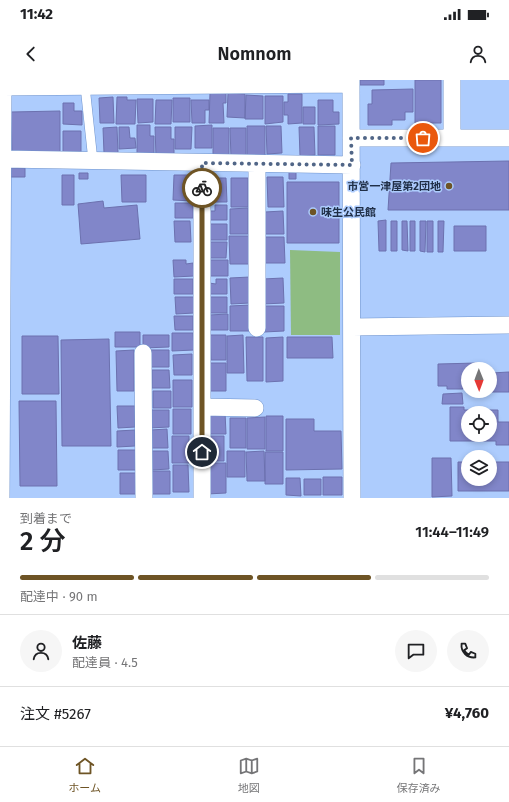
<!DOCTYPE html>
<html lang="ja">
<head>
<meta charset="utf-8">
<style>
	:root { --surface:#fff; --page:#f6f6f6; --text:#202124; --muted:#757577; --line:#e0e0e0; --accent:#6e5425 }
	body { margin:0; font-family:"Fira Sans","Noto Sans JP",sans-serif; background:var(--page); color:var(--text); height:100vh; display:flex; flex-direction:column; font-size:15px; white-space:nowrap }
	* { box-sizing:border-box; margin:0 }
	p { font-size:13px; color:var(--muted) }
	.icon { flex:none; width:22px; height:22px; fill:none; stroke:currentColor; stroke-width:2; stroke-linecap:round; stroke-linejoin:round }
	.map { position:relative; height:418px; overflow:hidden }
	.drawer { display:flex; flex-direction:column; background:var(--surface); flex:1 }
	.drawer>* { flex:none }
	.needle { width:26px; rotate:179deg }
	.buttons { position:absolute; left:461px; top:282px; display:grid; gap:8px }
	.buttons a { display:grid; place-items:center; width:36px; height:36px; border-radius:50%; background:var(--surface); box-shadow:0 2px 6px #0003; font-size:20px }
	.pin { position:absolute; display:grid; place-items:center; width:34px; height:34px; color:#fff; margin:-17px; border:2px solid #fff; border-radius:50%; box-shadow:0 1px 4px #0007 }
	.courier { position:absolute; display:grid; place-items:center; width:40px; height:40px; margin:-20px; border:3px solid #6e5425; border-radius:50%; background:#fff; color:#222; box-shadow:0 1px 5px #0007 }
	.head em { font-style:normal; font-weight:600 }
	.head div { display:flex; flex-direction:column-reverse }
	.head { display:flex; align-items:center; justify-content:space-between; height:68px; padding:0 20px }
	h1 { font-size:26px; font-weight:600; line-height:30px }
	.bar { display:grid; grid-template-columns:repeat(4,1fr); gap:6px 4px; align-content:center; height:48px; padding:0 20px }
	.bar i { height:5px; border-radius:3px; background:var(--line) }
	.bar .selected { background:var(--accent) }
	.bar p { grid-column:span 4 }
	.line { display:flex; align-items:center; gap:10px; padding:0 20px; border-top:1px solid var(--line) }
	.line div { flex:1 }
	.round { display:grid; place-items:center; flex:none; width:42px; height:42px; border-radius:21px; background:var(--page) }
	.status { display:flex; justify-content:space-between; align-items:center; height:28px; padding:0 20px; background:var(--surface); direction:ltr }
	.status svg { height:11px; fill:currentColor }
	header { display:flex; justify-content:space-between; align-items:center; height:52px; padding:0 20px; background:var(--surface); font-size:18px; font-weight:600 }
	.dock { display:flex; justify-content:space-around; align-items:center; height:56px; border-top:1px solid var(--line); background:var(--surface); font-size:11px; color:var(--muted) }
	.dock a { display:grid; justify-items:center; gap:2px }
	.dock .selected { color:var(--accent) }
	.map>svg:first-child { display:block }
</style>
</head>
<body>
<div class="status"><b>11:42</b><svg viewBox="0 0 49 12"><path d="M0 12V9h3v3zM5 12V6h3v6zM10 12V3h3v9zM15 12V0h3v12zM26 1h20v11H26zM47 4h2v5h-2z"/></svg></div>
<header><svg class="icon" aria-label="back" viewBox="0 0 24 24"><path d="M15 5l-7 7 7 7"/></svg>Nomnom<svg class="icon" aria-label="person" viewBox="0 0 24 24"><circle cx="12" cy="8" r="4"/><path d="M4 21q1-7 8-7t8 7"/></svg></header>
<div class="map">
<svg width="509" height="418" viewBox="0 0 509 418">
	<rect width="100%" height="100%" fill="#adccfd"/>
	<path fill="#8ebc82" d="M290 170 340 172V255H291Z"/>
	<path fill="#8186c9" stroke="#6c71af" fill-rule="evenodd" d="M360 0H384V5H360Z
		M415 0H441V43H415Z
		M413 9V32H405V40H392V45H368V24H372V10Z
		M210 13H226V23H223L224 43H209Z
		M228 13 245 14V38L227 37Z
		M288 14H302V43L288 44V35H284V22H288Z
		M246 15 263 16V39H245Z
		M265 16H283V42L265 44Z
		M113 17 114 43H100L99 18Z
		M117 17H127V20H136L135 44H116Z
		M173 18H190V42H173Z
		M137 19H153V42L138 43Z
		M156 20H172L171 44H155Z
		M191 20H209V30H205V43H192Z
		M318 20H333V32H339V44L318 45Z
		M63 23H74V31H82V45L63 44Z
		M303 27H315V44H303Z
		M60 31V74L12 72 11 32Z
		M137 45H150V56H154V76L137 77Z
		M212 45V68H195V46Z
		M247 46H265V76H247Z
		M266 46H281L282 73 267 74Z
		M318 46H335V75H318Z
		M117 47 118 73H104L103 48Z
		M119 47H129L130 58H135L136 68 119 69Z
		M155 47H171V59H174V77H156Z
		M175 47H192L191 69H175Z
		M299 47H314L315 75 300 76Z
		M213 48H229V78H213Z
		M230 48H246V77L231 78Z
		M63 51H81V72H63Z
		M509 81V130H388L391 83Z
		M9 88H25V97H8Z
		M289 91H296V99H289Z
		M79 93H88V99H79Z
		M62 95H74V125H62Z
		M121 95H146V122H122Z
		M174 95H193L192 121 173 120Z
		M267 97H283L284 127H268Z
		M210 98H226L227 122H210Z
		M231 98H248V127H231Z
		M287 102H339V163H287Z
		M103 121 104 128 137 125 140 159 81 164 78 124Z
		M175 123H193V138H175Z
		M215 125H227V140H210L209 131H215Z
		M248 128V154H230V129Z
		M283 131 284 154H265V132Z
		M386 140V171H379L378 141Z
		M174 141H190L191 162H175Z
		M391 141H397V171H391Z
		M402 141H407L408 171 402 170Z
		M410 141H415V171H410Z
		M420 141H426L425 172 420 171Z
		M427 141H433V172H427Z
		M438 141H444L443 172H438Z
		M209 144H227V160H209Z
		M454 146H486V171H454Z
		M229 156H249V184H230Z
		M265 157H284L285 183H265Z
		M210 162H227L226 178H210Z
		M173 180H186V184L193 183 194 196 174 197Z
		M209 180H228V196H209Z
		M250 197V223L231 224 230 198Z
		M283 198 284 223 263 224V199Z
		M174 199H193V214H174Z
		M216 199H227V214H209V203L216 204Z
		M175 217H194V233L176 234Z
		M209 217H227V233H209Z
		M250 225 251 251H230V226Z
		M264 226H284V251L264 252Z
		M228 234V250H209V235Z
		M174 236H193V250H175Z
		M115 252H140V267H115Z
		M172 253H193L194 270 172 271Z
		M143 255H169V267L143 268Z
		M210 255H226V280H211Z
		M243 255 244 293H227V256Z
		M22 256H58L59 314H22Z
		M246 257H263V301H247Z
		M283 257V301L266 302V258Z
		M287 257H332L333 278H287Z
		M109 259 111 366H62L61 260Z
		M134 270V311H117L116 271Z
		M151 270H169V287H151Z
		M192 274V295H174L173 275Z
		M209 283H226V311H209Z
		M477 283V289H468V306H463V309H447V306H438V284Z
		M480 288 491 289V293L509 292V312H483V311H490V289Z
		M152 290H169L170 308H152Z
		M173 300H192V327H173Z
		M153 311H171V328H153Z
		M462 313 463 324H442L443 314Z
		M19 321H56L57 406H20Z
		M117 326H135V347L118 348Z
		M450 327H464V330H498V342H509V365H496V361H450ZM468 333H490V355H468Z
		M173 329H191V354H173Z
		M148 330H169V347L149 348Z
		M209 332H225L226 354H209Z
		M266 336H283V371H266Z
		M265 337V369H247V338Z
		M230 338H246V368H230Z
		M286 339H314V351H341L342 389 286 390Z
		M167 349 168 368H151V350Z
		M135 350V366L117 367V351Z
		M172 356H189V383H172Z
		M209 356H224V381H209Z
		M118 370H137V390H118Z
		M152 371H168L169 389 152 390Z
		M227 371H245V397H227Z
		M264 371 265 401H247L246 372Z
		M265 372H283V404H265Z
		M432 378H451L452 416 432 417Z
		M458 382H468V399H490V382H509V411H458Z
		M207 383H226V413L207 414Z
		M173 385H188L189 412H173Z
		M151 391H170V414H151Z
		M120 393H140L141 414H120Z
		M323 397H342V415H323Z
		M286 398H300L301 416 286 415Z
		M304 399H321V415H304Z"/>
	<g fill="none" stroke-linecap="round" stroke-linejoin="round">
		<g stroke="#6e93cd" stroke-width="10">
			<path id="lane" d="M85 6 93 81"/>
		</g>
		<g stroke="#6e93cd" stroke-width="18">
			<path id="street" d="M351 0 352 418
				M452 0V58
				M3 7 351 4
				M351 58H509
				M3 79 352 85
				M202 83V418
				M257 84V248
				M352 247 509 245
				M143 273 144 418
				M202 327 255 328
				M1 418 3 0"/>
		</g>
		<use href="#lane" stroke="#fff" stroke-width="9"/>
		<use href="#street" stroke="#fff" stroke-width="17"/>
	</g>
	<g fill="none" stroke-linecap="round" stroke-linejoin="round">
		<path stroke="#516687" stroke-width="4" stroke-dasharray="0 7.2" d="M202 108V83L352 85 351 58H423"/>
		<path stroke="#6e5425" stroke-width="5" d="M202 108V372"/>
	</g>
	<g fill="#6e5425" stroke="#adccfd" stroke-width="1.5">
		<circle cx="449" cy="106" r="4"/>
		<circle cx="313" cy="132" r="4"/>
	</g>
	<g text-anchor="middle" dominant-baseline="central" stroke-width="3" stroke-linejoin="round" paint-order="stroke">
		<g font-size="11" font-weight="bold" fill="#202f47" stroke="#adccfd" text-anchor="end">
			<text x="441" y="106">市営一津屋第2団地</text>
			<text x="321" y="132" text-anchor="start">味生公民館</text>
		</g>
	</g>
</svg>
<div class="buttons">
<a><svg class="needle" viewBox="-14 -14 28 28"><path d="M0-13l5 13h-10z" fill="#e53935"/><path d="M0 13l5-13h-10z" fill="#757577"/></svg></a>
<a><svg class="icon" aria-label="locate" viewBox="0 0 24 24"><circle cx="12" cy="12" r="6"/><path d="M12 2v4M12 18v4M2 12h4M18 12h4"/></svg></a>
<a><svg class="icon" aria-label="layers" viewBox="0 0 24 24"><path d="M12 4l9 5-9 5-9-5zM3 14l9 5 9-5"/></svg></a>
</div>
<div class="pin" style="left:423px;top:58px;background:#ea580c"><svg class="icon" aria-label="bag" viewBox="0 0 24 24"><path d="M5 8h14l-1 12H6zM9 8a3 3 0 0 1 6 0"/></svg></div>
<div class="pin" style="left:202px;top:372px;background:#1f2937"><svg class="icon" aria-label="home" viewBox="0 0 24 24"><path d="M3 11l9-7 9 7M6 9v11h12V9"/></svg></div>
<div class="courier" style="left:202px;top:108px"><svg class="icon" aria-label="bike" viewBox="0 0 24 24"><circle cx="6" cy="16" r="4"/><circle cx="18" cy="16" r="4"/><path d="M6 16l4-8h5l3 8M10 8l3 8H6M13 5h3"/></svg></div>
</div>
<section class="drawer">
<div class="head"><div><h1>2 分</h1><p>到着まで</p></div><em>11:44–11:49</em></div>
<div class="bar"><i class="selected"></i><i class="selected"></i><i class="selected"></i><i></i><p>配達中 · 90 m</p></div>
<div class="line" style="height:72px"><a class="round"><svg class="icon" aria-label="person" viewBox="0 0 24 24"><circle cx="12" cy="8" r="4"/><path d="M4 21q1-7 8-7t8 7"/></svg></a><div><b>佐藤</b><p>配達員 · 4.5</p></div><a class="round"><svg class="icon" aria-label="chat" viewBox="0 0 24 24"><path d="M4 5h16v11H9l-5 4z"/></svg></a><a class="round"><svg class="icon" aria-label="phone" viewBox="0 0 24 24"><path d="M5 4h4l2 5-3 2q2 4 5 5l2-3 5 2v4C11 20 4 13 5 4z"/></svg></a></div>
<div class="line" style="height:52px"><div>注文 #5267</div><b>¥4,760</b></div>
</section>
<nav class="dock">
<a class="selected"><svg class="icon" aria-label="home" viewBox="0 0 24 24"><path d="M3 11l9-7 9 7M6 9v11h12V9"/></svg>ホーム</a>
<a><svg class="icon" aria-label="map" viewBox="0 0 24 24"><path d="M3 6l6-2 6 2 6-2v14l-6 2-6-2-6 2zM9 4v14M15 6v14"/></svg>地図</a>
<a><svg class="icon" aria-label="saved" viewBox="0 0 24 24"><path d="M7 4h10v16l-5-4-5 4z"/></svg>保存済み</a>
</nav>
</body>
</html>
